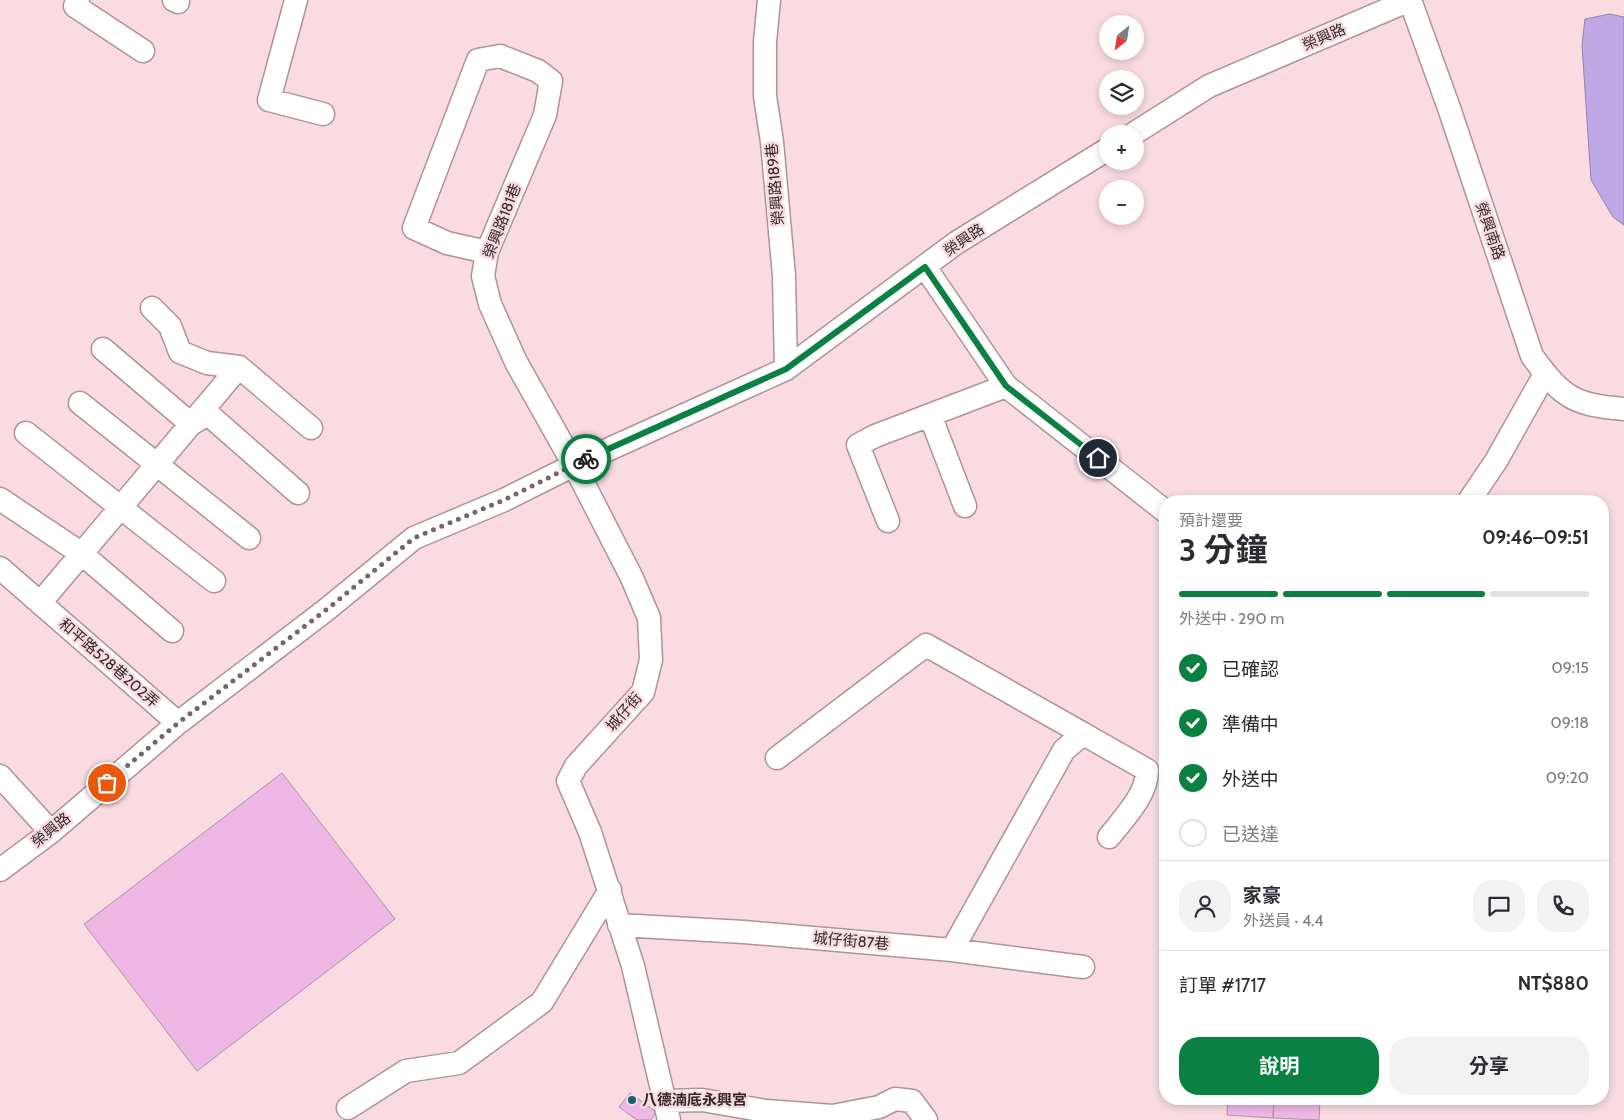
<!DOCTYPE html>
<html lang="zh-TW">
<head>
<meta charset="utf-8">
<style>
	:root { --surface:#fff; --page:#f2f2f3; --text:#2b2b33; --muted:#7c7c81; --line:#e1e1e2; --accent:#0b8043 }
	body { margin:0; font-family:Cabin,"Noto Sans TC",sans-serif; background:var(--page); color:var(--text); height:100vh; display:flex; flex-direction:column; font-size:19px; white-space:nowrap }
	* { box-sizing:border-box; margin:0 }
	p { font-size:16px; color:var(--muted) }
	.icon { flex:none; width:28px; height:28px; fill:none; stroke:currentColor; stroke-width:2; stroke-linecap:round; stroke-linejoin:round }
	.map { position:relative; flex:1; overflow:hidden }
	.drawer { position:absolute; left:1159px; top:495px; width:450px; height:610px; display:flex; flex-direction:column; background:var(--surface); border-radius:20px; box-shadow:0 2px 8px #0003 }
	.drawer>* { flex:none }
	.needle { width:32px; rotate:210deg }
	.buttons { position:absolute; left:1099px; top:15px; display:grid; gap:10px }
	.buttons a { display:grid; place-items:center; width:45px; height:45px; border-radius:50%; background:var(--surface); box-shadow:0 2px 8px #0003; font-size:25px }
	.pin { position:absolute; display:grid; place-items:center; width:42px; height:42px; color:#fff; margin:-21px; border:2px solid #fff; border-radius:50%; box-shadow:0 1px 5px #0007 }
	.courier { position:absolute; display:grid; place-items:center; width:50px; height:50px; margin:-25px; border:4px solid #0b8043; border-radius:50%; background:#fff; color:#222; box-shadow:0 1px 6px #0007 }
	.summary em { font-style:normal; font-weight:700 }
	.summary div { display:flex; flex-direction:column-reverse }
	.summary { display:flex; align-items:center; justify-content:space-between; height:85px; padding:0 20px }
	h1 { font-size:32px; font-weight:700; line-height:38px }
	.bar { display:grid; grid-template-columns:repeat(4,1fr); gap:8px 5px; align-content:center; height:60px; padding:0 20px }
	.bar i { height:6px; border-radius:4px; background:var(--line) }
	.bar .selected { background:var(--accent) }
	.bar p { grid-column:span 4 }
	.line { display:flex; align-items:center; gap:12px; padding:0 20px; border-top:1px solid var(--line) }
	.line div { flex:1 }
	.round { display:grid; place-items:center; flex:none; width:52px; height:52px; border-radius:20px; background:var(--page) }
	ol { padding:0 20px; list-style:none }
	li { display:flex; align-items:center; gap:15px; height:55px }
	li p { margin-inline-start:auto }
	li .icon { padding:5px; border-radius:50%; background:var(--accent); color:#fff; stroke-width:4 }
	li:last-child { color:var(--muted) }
	li i { width:28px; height:28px; border:2px solid var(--line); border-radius:50% }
	.primary-button { display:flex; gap:10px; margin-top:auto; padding:10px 20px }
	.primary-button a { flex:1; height:58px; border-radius:20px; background:var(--accent); color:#fff; font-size:20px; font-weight:700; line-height:58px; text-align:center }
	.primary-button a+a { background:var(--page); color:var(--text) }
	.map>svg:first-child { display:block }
</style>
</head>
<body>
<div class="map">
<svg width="1624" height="1120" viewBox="0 0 1624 1120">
	<rect width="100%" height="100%" fill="#f9dbe1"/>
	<path fill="#bea9e6" stroke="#9482ad" d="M1610 14 1624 17V225L1613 217 1591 180 1582 45 1585 19Z"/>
	<path fill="#eeb7e6" stroke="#a893a5" d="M282 773 395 919 197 1071 84 924Z
		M630 1093 656 1112 651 1120H637L619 1107Z
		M1228 1099H1274L1273 1118 1227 1115Z
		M1274 1099H1320L1319 1120 1273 1118Z"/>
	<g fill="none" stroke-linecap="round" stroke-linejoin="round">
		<g stroke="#af9298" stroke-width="25">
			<path id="minor" d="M78 0 75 6 143 51
				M174 0 178 2
				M296 0 269 100 323 114
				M769 0 765 42V96L772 142 784 276 786 369
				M1410 0 1449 108 1532 356C1562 397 1573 405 1624 409
				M1133 134 1209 86 1410 0
				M487 252 447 243 414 228 478 60 500 56 538 71 551 81 545 115 487 252 483 276 490 304 516 362 574 465 632 578 649 618 651 660 643 692 576 766 568 781 590 832 633 966 669 1120
				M925 267 1006 386 1165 511
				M152 308 170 326 180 352 207 363 239 367
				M103 349 191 424 208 414 298 493
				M239 367 311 428
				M80 403 249 538
				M930 415 965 506
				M26 433 214 581
				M0 499 82 554 172 631
				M1469 501 1496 461 1545 374
				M888 521 858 445 875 436 1006 386
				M0 568 178 723
				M40 603 239 367
				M777 758 926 645 1080 732
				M0 776 51 832
				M0 870 51 832 178 723 326 610 414 538 504 500 574 465 786 369 956 243 1108 149
				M619 925 744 932 952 950 1083 967
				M952 950 1064 750 1077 739 1080 732 1147 770C1148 794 1123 819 1109 837
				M665 1101 702 1100 766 1111 833 1116 879 1107 895 1099 912 1101 926 1120
				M348 1108 406 1071 459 1063 542 1002 610 890"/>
		</g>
		<use href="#minor" stroke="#fff" stroke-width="22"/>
	</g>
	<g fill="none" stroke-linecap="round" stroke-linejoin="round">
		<path stroke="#776569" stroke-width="5" stroke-dasharray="0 9" d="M107 783 178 723 326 610 414 538 504 500 586 459"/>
		<path stroke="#0b8043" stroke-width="6" d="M586 459 786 369 925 267 1006 386 1098 458"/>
	</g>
	<circle fill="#116268" stroke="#f9dbe1" stroke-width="2" cx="632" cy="1100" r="5"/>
	<g text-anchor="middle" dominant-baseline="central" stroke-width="5" stroke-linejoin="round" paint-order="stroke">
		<g font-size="15" fill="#312629" stroke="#f9dbe1">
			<text transform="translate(1324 37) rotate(-23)">榮興路</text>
			<text transform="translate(775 184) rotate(-95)">榮興路189巷</text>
			<text transform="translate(502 221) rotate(-69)">榮興路181巷</text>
			<text transform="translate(1490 231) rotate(71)">榮興南路</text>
			<text transform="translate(964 240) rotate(-34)">榮興路</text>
			<text transform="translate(109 663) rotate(41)">和平路528巷202弄</text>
			<text transform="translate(624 712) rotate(-49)">城仔街</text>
			<text transform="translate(51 830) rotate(-39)">榮興路</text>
			<text transform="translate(851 941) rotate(5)">城仔街87巷</text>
		</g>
		<g font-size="15" font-weight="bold" fill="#312629" stroke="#f9dbe1" text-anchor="start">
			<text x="642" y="1100">八德湳底永興宮</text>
		</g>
	</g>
</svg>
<div class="buttons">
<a><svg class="needle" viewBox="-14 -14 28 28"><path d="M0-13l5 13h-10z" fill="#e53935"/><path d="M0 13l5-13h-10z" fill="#7c7c81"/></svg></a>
<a><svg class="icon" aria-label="layers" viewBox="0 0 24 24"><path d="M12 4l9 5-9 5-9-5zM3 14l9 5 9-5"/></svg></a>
<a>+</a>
<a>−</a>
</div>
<div class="pin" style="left:107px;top:783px;background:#ea580c"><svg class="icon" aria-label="bag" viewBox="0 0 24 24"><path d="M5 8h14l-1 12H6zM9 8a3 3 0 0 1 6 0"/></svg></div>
<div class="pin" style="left:1098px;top:458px;background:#1f2937"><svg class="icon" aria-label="home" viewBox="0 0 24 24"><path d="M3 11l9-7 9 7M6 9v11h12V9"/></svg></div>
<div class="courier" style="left:586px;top:459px"><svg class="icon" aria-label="bike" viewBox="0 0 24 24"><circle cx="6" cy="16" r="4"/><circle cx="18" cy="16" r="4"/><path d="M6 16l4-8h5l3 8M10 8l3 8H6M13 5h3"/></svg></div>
<section class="drawer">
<div class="summary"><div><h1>3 分鐘</h1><p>預計還要</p></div><em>09:46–09:51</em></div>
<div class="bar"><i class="selected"></i><i class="selected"></i><i class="selected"></i><i></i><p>外送中 · 290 m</p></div>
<ol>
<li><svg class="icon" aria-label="check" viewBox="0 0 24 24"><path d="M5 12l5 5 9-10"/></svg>已確認<p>09:15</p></li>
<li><svg class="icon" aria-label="check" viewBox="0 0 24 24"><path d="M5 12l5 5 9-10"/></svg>準備中<p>09:18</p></li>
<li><svg class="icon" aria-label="check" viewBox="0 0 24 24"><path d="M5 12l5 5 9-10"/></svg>外送中<p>09:20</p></li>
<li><i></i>已送達</li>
</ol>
<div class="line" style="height:90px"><a class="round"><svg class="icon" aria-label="person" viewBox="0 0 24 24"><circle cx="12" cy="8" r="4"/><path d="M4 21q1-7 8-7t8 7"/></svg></a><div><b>家豪</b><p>外送員 · 4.4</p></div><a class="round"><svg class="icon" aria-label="chat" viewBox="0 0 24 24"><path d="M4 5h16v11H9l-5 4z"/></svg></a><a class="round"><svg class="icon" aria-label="phone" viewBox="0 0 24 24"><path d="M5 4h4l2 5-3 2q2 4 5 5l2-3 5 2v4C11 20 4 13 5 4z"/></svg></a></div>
<div class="line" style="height:65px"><div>訂單 #1717</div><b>NT$880</b></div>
<div class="primary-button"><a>說明</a><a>分享</a></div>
</section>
</div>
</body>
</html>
